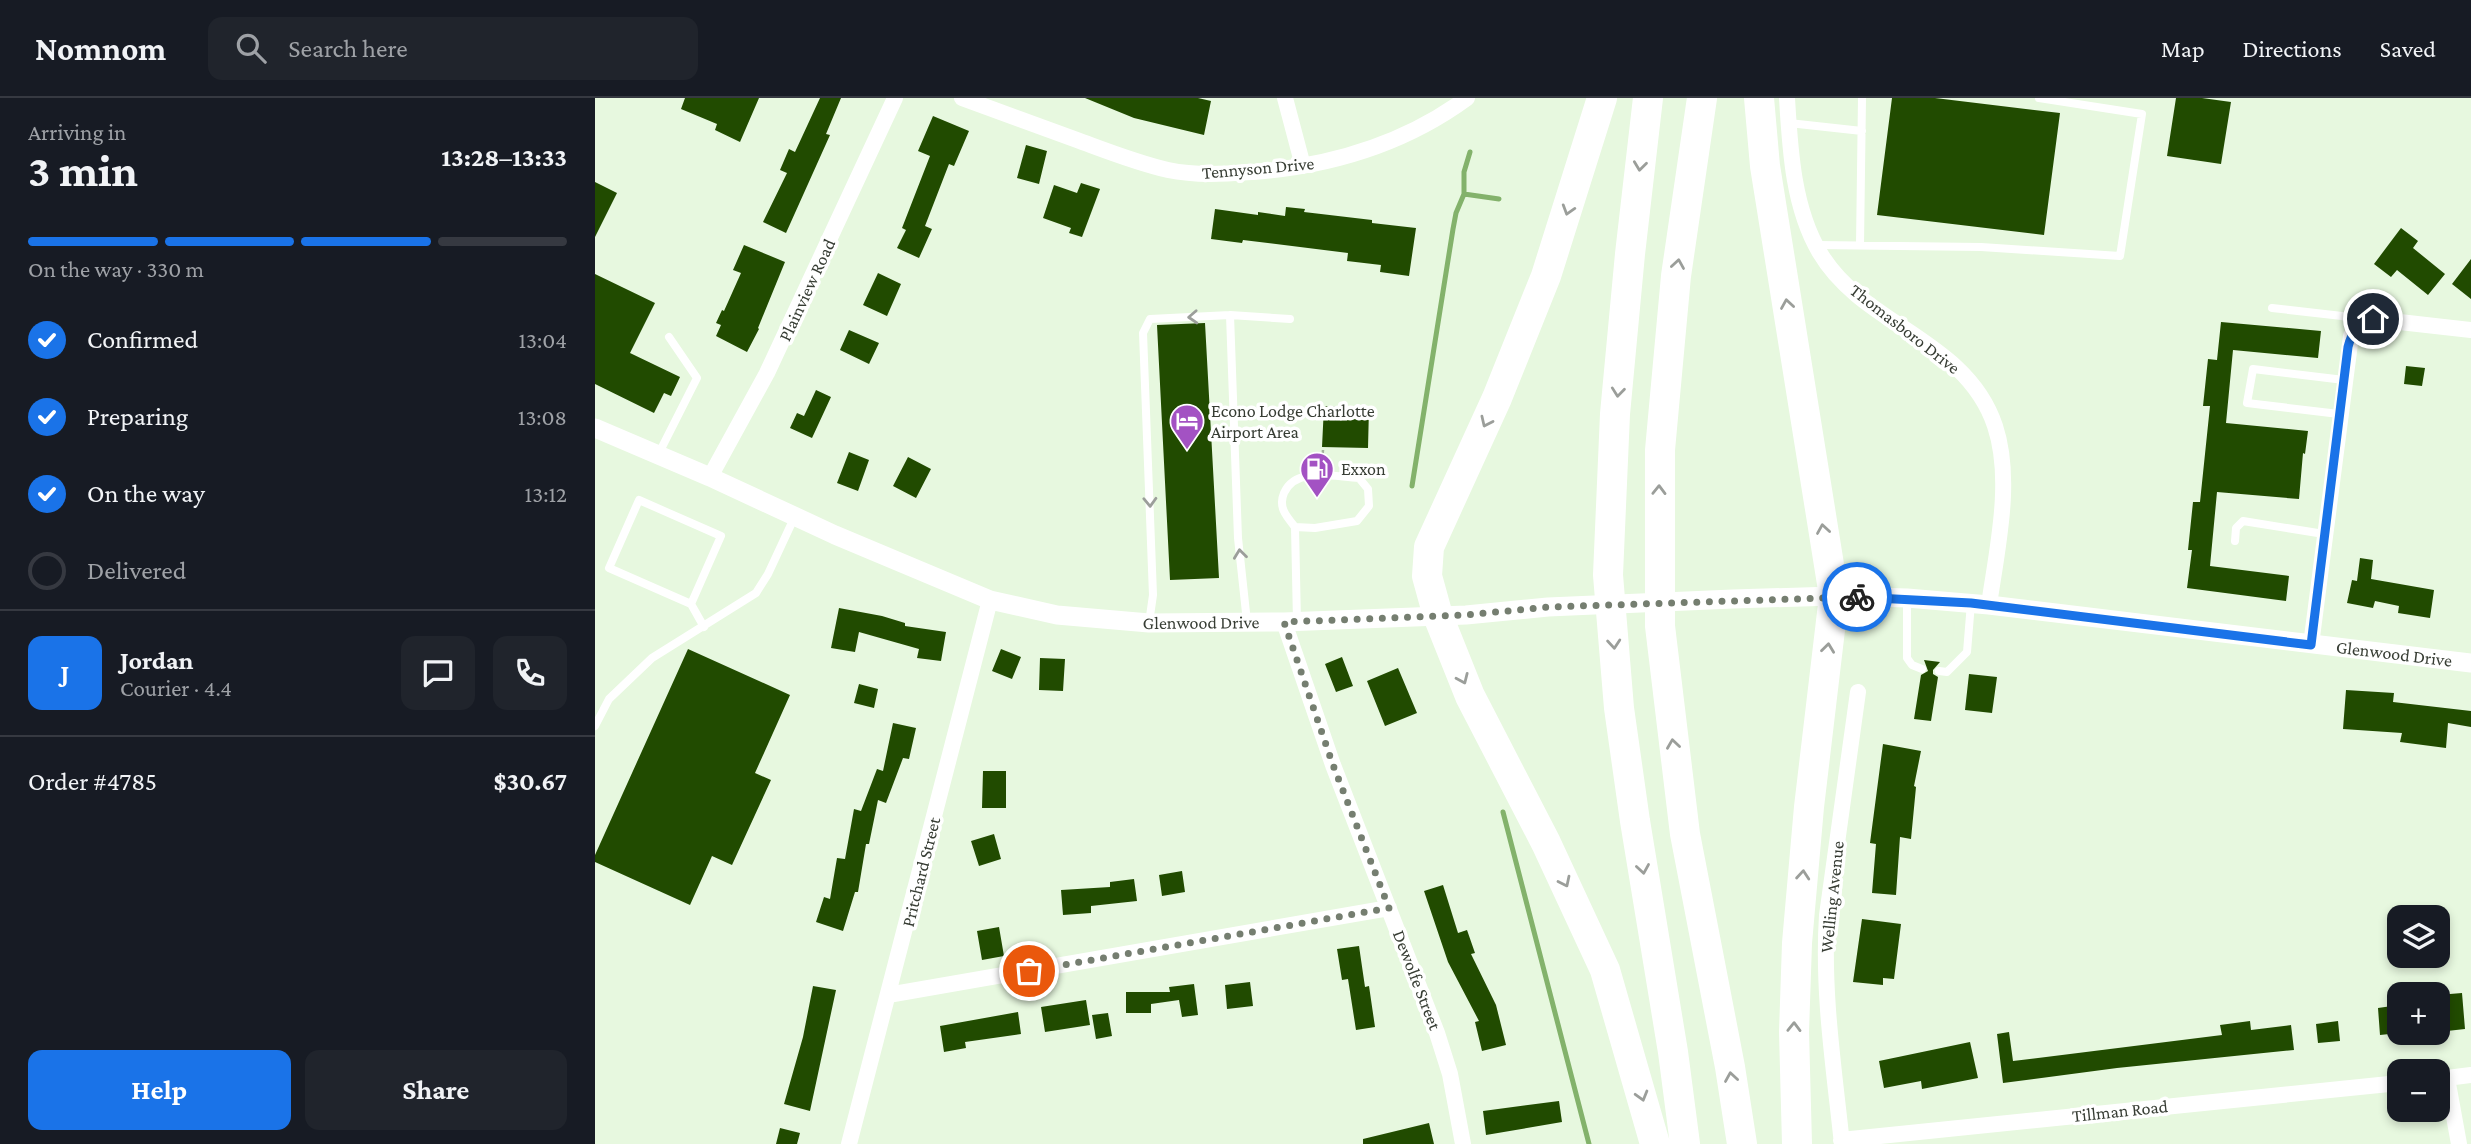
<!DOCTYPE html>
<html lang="en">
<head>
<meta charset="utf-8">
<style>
	:root { --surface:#171b24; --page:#20242c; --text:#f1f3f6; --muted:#9ea1a6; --line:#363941; --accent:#1a73e8 }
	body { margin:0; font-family:"Crimson Pro",serif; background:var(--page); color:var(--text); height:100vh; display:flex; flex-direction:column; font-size:26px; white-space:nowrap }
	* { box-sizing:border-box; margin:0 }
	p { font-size:23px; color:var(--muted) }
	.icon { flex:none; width:38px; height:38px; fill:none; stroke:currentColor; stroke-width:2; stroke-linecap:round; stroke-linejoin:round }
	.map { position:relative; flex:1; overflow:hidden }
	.sheet { display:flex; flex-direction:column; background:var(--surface); width:595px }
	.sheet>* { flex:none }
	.controls { position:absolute; left:1792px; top:807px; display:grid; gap:14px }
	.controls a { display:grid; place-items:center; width:63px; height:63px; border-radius:14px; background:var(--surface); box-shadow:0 4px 10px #0003; font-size:35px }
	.pin { position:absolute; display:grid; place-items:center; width:60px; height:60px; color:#fff; margin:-30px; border:4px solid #fff; border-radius:50%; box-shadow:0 2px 7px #0007 }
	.courier { position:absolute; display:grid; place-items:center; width:70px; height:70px; margin:-35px; border:5px solid #1a73e8; border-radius:50%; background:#fff; color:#222; box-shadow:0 2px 9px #0007 }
	.summary em { font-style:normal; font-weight:700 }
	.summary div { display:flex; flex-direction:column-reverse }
	.summary { display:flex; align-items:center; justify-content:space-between; height:119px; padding:0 28px }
	h1 { font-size:46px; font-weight:700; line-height:52px }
	.bar { display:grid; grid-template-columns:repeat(4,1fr); gap:10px 7px; align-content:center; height:84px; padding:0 28px }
	.bar i { height:9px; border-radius:5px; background:var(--line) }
	.bar .current { background:var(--accent) }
	.bar p { grid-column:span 4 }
	.line { display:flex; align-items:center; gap:18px; padding:0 28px; border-top:2px solid var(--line) }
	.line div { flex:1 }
	.round { display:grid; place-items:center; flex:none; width:74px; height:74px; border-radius:14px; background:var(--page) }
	ol { padding:0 28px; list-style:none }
	li { display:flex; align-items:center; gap:21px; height:77px }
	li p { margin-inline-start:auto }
	li .icon { padding:7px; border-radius:50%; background:var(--accent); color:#fff; stroke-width:4 }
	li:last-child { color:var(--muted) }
	li i { width:38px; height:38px; border:4px solid var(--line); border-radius:50% }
	.cta { display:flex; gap:14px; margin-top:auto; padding:14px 28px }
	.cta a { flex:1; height:80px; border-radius:14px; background:var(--accent); color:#fff; font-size:28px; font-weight:700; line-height:80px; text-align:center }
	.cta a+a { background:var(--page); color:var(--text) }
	header { display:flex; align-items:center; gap:42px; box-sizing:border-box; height:98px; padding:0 35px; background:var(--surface); border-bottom:2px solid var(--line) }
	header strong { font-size:33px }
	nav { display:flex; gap:38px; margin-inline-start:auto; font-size:24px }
	.search { width:490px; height:63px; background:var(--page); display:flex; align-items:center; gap:18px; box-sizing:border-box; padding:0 24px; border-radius:14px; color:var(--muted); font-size:26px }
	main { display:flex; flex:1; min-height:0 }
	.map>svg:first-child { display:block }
</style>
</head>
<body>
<header>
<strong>Nomnom</strong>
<div class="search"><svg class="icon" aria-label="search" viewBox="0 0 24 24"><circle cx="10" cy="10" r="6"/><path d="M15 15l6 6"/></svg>Search here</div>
<nav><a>Map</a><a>Directions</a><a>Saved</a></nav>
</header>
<main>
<section class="sheet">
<div class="summary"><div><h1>3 min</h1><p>Arriving in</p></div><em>13:28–13:33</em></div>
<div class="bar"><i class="current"></i><i class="current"></i><i class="current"></i><i></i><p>On the way · 330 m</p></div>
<ol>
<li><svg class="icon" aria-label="check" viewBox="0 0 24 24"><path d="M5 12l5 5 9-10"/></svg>Confirmed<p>13:04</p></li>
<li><svg class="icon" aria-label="check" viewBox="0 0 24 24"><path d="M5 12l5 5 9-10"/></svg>Preparing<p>13:08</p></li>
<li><svg class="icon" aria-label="check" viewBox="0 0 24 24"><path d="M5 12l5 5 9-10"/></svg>On the way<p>13:12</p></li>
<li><i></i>Delivered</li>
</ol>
<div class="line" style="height:126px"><b class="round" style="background:var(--accent);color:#fff">J</b><div><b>Jordan</b><p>Courier · 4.4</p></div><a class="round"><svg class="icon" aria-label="chat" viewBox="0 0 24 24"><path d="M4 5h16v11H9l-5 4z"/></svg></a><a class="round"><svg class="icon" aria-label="phone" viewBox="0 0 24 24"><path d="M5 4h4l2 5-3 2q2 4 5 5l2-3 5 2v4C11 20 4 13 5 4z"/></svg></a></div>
<div class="line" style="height:91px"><div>Order #4785</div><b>$30.67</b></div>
<div class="cta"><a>Help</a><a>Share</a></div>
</section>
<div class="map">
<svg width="1876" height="1046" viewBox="0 0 1876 1046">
	<rect width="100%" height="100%" fill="#e7f8df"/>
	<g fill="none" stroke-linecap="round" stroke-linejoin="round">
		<path stroke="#83b26b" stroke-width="5" d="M869 96 904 101
			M817 388 858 131 861 115 869 96V74L875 54
			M908 714 994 1046"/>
	</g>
	<path fill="#214b00" d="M90 0H164L145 44 120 32 122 26 86 11Z
		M225 0H246L231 36 235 37 191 135 168 124 192 75 185 72 194 51 200 54Z
		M490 0H603L616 3 609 37 539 20Z
		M1297 0H1340L1465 15 1449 137 1282 117Z
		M1581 0H1607L1636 4 1626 66 1572 58Z
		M338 18 374 33 359 68 354 66 330 128 337 131 324 160 302 150 311 132 307 130 335 58 323 53Z
		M431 47 452 53 444 86 422 80Z
		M0 84 22 95 0 139Z
		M486 85 505 91 487 139 474 135 476 130 448 120 459 87 482 95Z
		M691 109 710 111 709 114 777 122V125L821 130 814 178 785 174 786 167 752 163 753 155 648 142 647 145 616 141 620 111 663 117V114L690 118Z
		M1806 130 1823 143 1818 150 1850 176 1833 197 1802 172 1796 179 1779 166Z
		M149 147 190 164 163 230 164 231 152 254 121 238 126 227 121 225 127 212 129 213 146 175 138 172Z
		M1876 161V201L1857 186Z
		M283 175 306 186 292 218 268 207Z
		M0 176 60 205 35 255 85 279 76 298 69 295 59 315 0 286Z
		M1626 224 1726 233 1723 260 1638 252 1631 325 1713 333 1710 356 1708 355 1704 401 1622 394 1615 468 1694 478 1691 503 1592 490 1597 452H1593L1598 404H1605L1615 308H1608L1613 261 1622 262Z
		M610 225 624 480 575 482 562 227Z
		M254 232 284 245 274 266 245 252Z
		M1811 268 1830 270 1827 288 1809 286Z
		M221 292 236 299 217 340 195 330 202 315 209 318Z
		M729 308 774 310 773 350 727 349Z
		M254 354 274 362 263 393 242 385Z
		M313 359 336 371 321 400 298 388Z
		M1765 460 1778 462 1776 481 1839 492 1835 520 1803 515 1804 508 1780 503 1778 510 1752 505 1757 482 1762 483Z
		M244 510 287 518 310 525V528L351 534 346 563 322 560 324 551 264 534 260 554 236 550Z
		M93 551 195 597 160 675 176 682 137 767 117 758 95 807 0 764V757Z
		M406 551 426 559 417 581 397 573Z
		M747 559 758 588 741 594 730 566Z
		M445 560 470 561 468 593 444 592Z
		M1329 562 1345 564 1338 572V576L1343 579 1336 623 1319 621 1326 577 1333 573Z
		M803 570 822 615 790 628 772 583Z
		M1374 576 1402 579 1397 615 1370 612Z
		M264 586 283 591 279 610 259 605Z
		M1751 592 1799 595 1798 604 1876 613V629L1853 625 1851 650 1805 644 1807 635 1748 631Z
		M298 625 321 630 314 661 308 660 291 705 283 702 274 746H271L263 794H260L248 833 221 824 229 799 235 801 242 760 250 761 259 711 266 713 282 671 288 673Z
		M1288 646 1326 653 1319 688 1321 689 1316 741 1305 739 1301 797 1277 795 1281 746 1275 745Z
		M388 673H411V710H387Z
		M399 736 406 761 384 768 376 743Z
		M587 773 590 794 567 798 564 777Z
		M539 781 542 803 496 808V815L468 817 466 792 515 789V784Z
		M848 787 863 835 872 832 880 855 876 856 901 907 911 947 887 953 880 924 884 923 853 864 829 793Z
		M1267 821 1306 826 1299 881 1288 880V887L1258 884Z
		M404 829 409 858 387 862 382 833Z
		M764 848 770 889 774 888 780 929 761 932 753 881 747 882 742 851Z
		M655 884 658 908 632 911 630 887Z
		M599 886 603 917 587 919 584 902 556 906V915H531V894H575L574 889Z
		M218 888 241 892 215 1013 189 1006 208 939Z
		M1867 895 1870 931 1843 934V897Z
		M491 902 495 927 450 934 446 909Z
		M1804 907V935L1785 937 1783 910Z
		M423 914 426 936 370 944 371 950 349 954 345 928Z
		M513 915 517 938 501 941 497 917Z
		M1655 923 1656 932 1696 927 1699 952 1522 970 1408 985 1402 936 1414 934 1418 963 1627 937 1625 927Z
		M1743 923 1745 943 1723 945 1721 926Z
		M1375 944 1383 980 1327 991 1326 983 1289 990 1284 963Z
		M964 1003 967 1024 891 1037 888 1013Z
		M834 1025 839 1046H768V1041Z
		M185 1030 205 1035 202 1046H181Z"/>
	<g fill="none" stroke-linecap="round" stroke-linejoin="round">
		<path stroke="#a5b29f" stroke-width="2.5" stroke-dasharray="7 3.5" stroke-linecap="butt" d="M727 366 728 352"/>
		<path stroke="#fff" stroke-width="8" d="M1194 25 1267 33
			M1222 147 1386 149 1525 158 1547 16 1444 0
			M1265 147 1267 0
			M1677 210 1747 218 1767 225
			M635 217 695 221
			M1744 316 1652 305 1658 271 1749 282
			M63 357 102 280 74 239
			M700 429C691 418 683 409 689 395 701 368 739 379 764 380L773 391 774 408 762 423 720 430 700 429 702 524
			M1640 443 1641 430 1648 423 1729 436
			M1312 500V560L1317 567 1327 571
			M96 506 126 438 44 402 14 470 96 506 109 529
			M554 525 558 497 548 235 555 221 635 217 643 440 652 524
			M1344 573 1352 574 1372 554 1376 505
			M0 628 14 601 57 560 161 495 173 476 200 418"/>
		<path stroke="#fff" stroke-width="16" d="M367 0C405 14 443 28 482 42 512 53 542 65 573 72 602 78 629 76 658 74 736 68 808 47 872 0
			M690 0 708 68
			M1192 0C1195 51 1198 110 1225 155 1268 228 1371 241 1400 328 1418 382 1402 451 1394 507
			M115 379 172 275 300 0
			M689 524 738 667 842 935 855 976 868 1046
			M1716 547 1756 238 1767 225 1778 221 1876 232
			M293 897 794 810
			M1852 980 1864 1046
			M1844 981 1876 977
			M1246 1042 1804 985
			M254 1046 395 502
			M1247 1046C1239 970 1227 894 1232 817L1263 594"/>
		<path stroke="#fff" stroke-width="19" id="s1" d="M0 330 115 379 240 437 395 502 462 517 554 525 689 524 871 517 953 509 1138 501 1239 498 1312 500 1394 507 1876 565"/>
		<path stroke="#fff" stroke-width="30" d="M1007 0 951 178 902 300 834 449 832 478 843 518 875 598 951 745 1010 872 1060 1046
			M1053 0 1035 156 1020 316 1013 477 1024 610 1040 723 1078 954 1090 1046
			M1107 0 1081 178 1065 352V528L1090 736 1135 969 1147 1046
			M1164 0 1170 68 1239 498 1214 709 1202 845 1199 934 1202 1046"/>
	</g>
	<defs><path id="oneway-chevron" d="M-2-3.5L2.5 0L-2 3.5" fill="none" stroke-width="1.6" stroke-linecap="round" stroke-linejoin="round" transform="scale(1.75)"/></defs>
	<g stroke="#9b9e9a">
		<use href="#oneway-chevron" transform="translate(1045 68) rotate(97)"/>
		<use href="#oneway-chevron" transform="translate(973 112) rotate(107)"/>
		<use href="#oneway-chevron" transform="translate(1083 166) rotate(-81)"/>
		<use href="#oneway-chevron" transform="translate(1192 206) rotate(-99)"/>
		<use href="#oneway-chevron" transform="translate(598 219) rotate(177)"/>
		<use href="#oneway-chevron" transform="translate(1023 294) rotate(96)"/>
		<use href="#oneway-chevron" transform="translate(891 324) rotate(115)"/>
		<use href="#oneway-chevron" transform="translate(1064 392) rotate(-89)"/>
		<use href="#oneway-chevron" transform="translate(555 404) rotate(88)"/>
		<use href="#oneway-chevron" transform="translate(1228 431) rotate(-99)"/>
		<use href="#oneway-chevron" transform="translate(645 456) rotate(-97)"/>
		<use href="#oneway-chevron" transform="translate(1019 546) rotate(85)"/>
		<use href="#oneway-chevron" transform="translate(1233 550) rotate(-83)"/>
		<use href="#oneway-chevron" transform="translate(868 581) rotate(66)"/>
		<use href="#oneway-chevron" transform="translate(1078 646) rotate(-98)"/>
		<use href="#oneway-chevron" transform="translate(1048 771) rotate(81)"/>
		<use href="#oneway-chevron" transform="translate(1208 777) rotate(-85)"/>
		<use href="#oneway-chevron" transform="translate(970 784) rotate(64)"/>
		<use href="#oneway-chevron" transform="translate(1199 929) rotate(-89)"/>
		<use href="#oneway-chevron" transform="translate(1136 979) rotate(-99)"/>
		<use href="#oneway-chevron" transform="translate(1047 998) rotate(74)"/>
	</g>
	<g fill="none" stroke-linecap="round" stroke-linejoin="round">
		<path stroke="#757e70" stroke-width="7" stroke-dasharray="0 12.6" d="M434 873 794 810 738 667 689 524 871 517 953 509 1262 499"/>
		<path stroke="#1a73e8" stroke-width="9" d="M1262 499 1376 505 1716 547 1753 249C1757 233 1763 227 1778 221"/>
	</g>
	<defs>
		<g id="hotel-pin" transform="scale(1.75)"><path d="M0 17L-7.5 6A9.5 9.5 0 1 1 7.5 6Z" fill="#a352c3" stroke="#fff"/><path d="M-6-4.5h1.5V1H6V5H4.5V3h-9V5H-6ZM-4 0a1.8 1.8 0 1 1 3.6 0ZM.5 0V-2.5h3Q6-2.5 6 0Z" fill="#fff"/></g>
		<g id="fuel-pin" transform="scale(1.75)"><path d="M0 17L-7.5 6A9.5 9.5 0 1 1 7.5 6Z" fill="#a352c3" stroke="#fff"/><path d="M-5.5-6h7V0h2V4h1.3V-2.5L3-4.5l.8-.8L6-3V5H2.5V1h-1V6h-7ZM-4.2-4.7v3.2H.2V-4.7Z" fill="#fff"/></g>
	</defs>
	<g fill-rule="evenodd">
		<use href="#hotel-pin" x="592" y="323"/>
		<use href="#fuel-pin" x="722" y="371"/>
	</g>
	<g text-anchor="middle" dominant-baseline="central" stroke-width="7" stroke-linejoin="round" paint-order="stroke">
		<g font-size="18" fill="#373d34" stroke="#fff">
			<text transform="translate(663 70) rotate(-5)">Tennyson Drive</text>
			<text transform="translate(212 192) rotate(-65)">Plainview Road</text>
			<text transform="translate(1310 231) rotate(38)">Thomasboro Drive</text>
			<text stroke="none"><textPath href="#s1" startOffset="644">Glenwood Drive</textPath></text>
			<text stroke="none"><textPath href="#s1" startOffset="1841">Glenwood Drive</textPath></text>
			<text transform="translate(326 774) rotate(-76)">Pritchard Street</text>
			<text transform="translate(1237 799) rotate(-84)">Welling Avenue</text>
			<text transform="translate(822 882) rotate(69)">Dewolfe Street</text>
			<text transform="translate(1525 1013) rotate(-6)">Tillman Road</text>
		</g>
		<g font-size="18" fill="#373d34" stroke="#fff" text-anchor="start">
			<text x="616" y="313">Econo Lodge Charlotte<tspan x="616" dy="21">Airport Area</tspan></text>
			<text x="746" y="371">Exxon</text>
		</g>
	</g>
</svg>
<div class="controls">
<a><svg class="icon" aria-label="layers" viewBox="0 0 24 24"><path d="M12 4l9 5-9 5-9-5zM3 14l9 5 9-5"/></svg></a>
<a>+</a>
<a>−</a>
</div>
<div class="pin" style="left:434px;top:873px;background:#ea580c"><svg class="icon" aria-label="bag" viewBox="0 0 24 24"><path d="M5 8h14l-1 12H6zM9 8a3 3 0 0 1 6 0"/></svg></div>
<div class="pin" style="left:1778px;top:221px;background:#1f2937"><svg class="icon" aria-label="home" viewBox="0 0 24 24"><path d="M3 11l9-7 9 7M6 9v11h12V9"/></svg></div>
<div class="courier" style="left:1262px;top:499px"><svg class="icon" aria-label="bike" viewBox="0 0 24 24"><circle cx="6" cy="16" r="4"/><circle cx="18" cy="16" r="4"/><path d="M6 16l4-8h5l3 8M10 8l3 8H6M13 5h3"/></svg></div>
</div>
</main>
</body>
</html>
